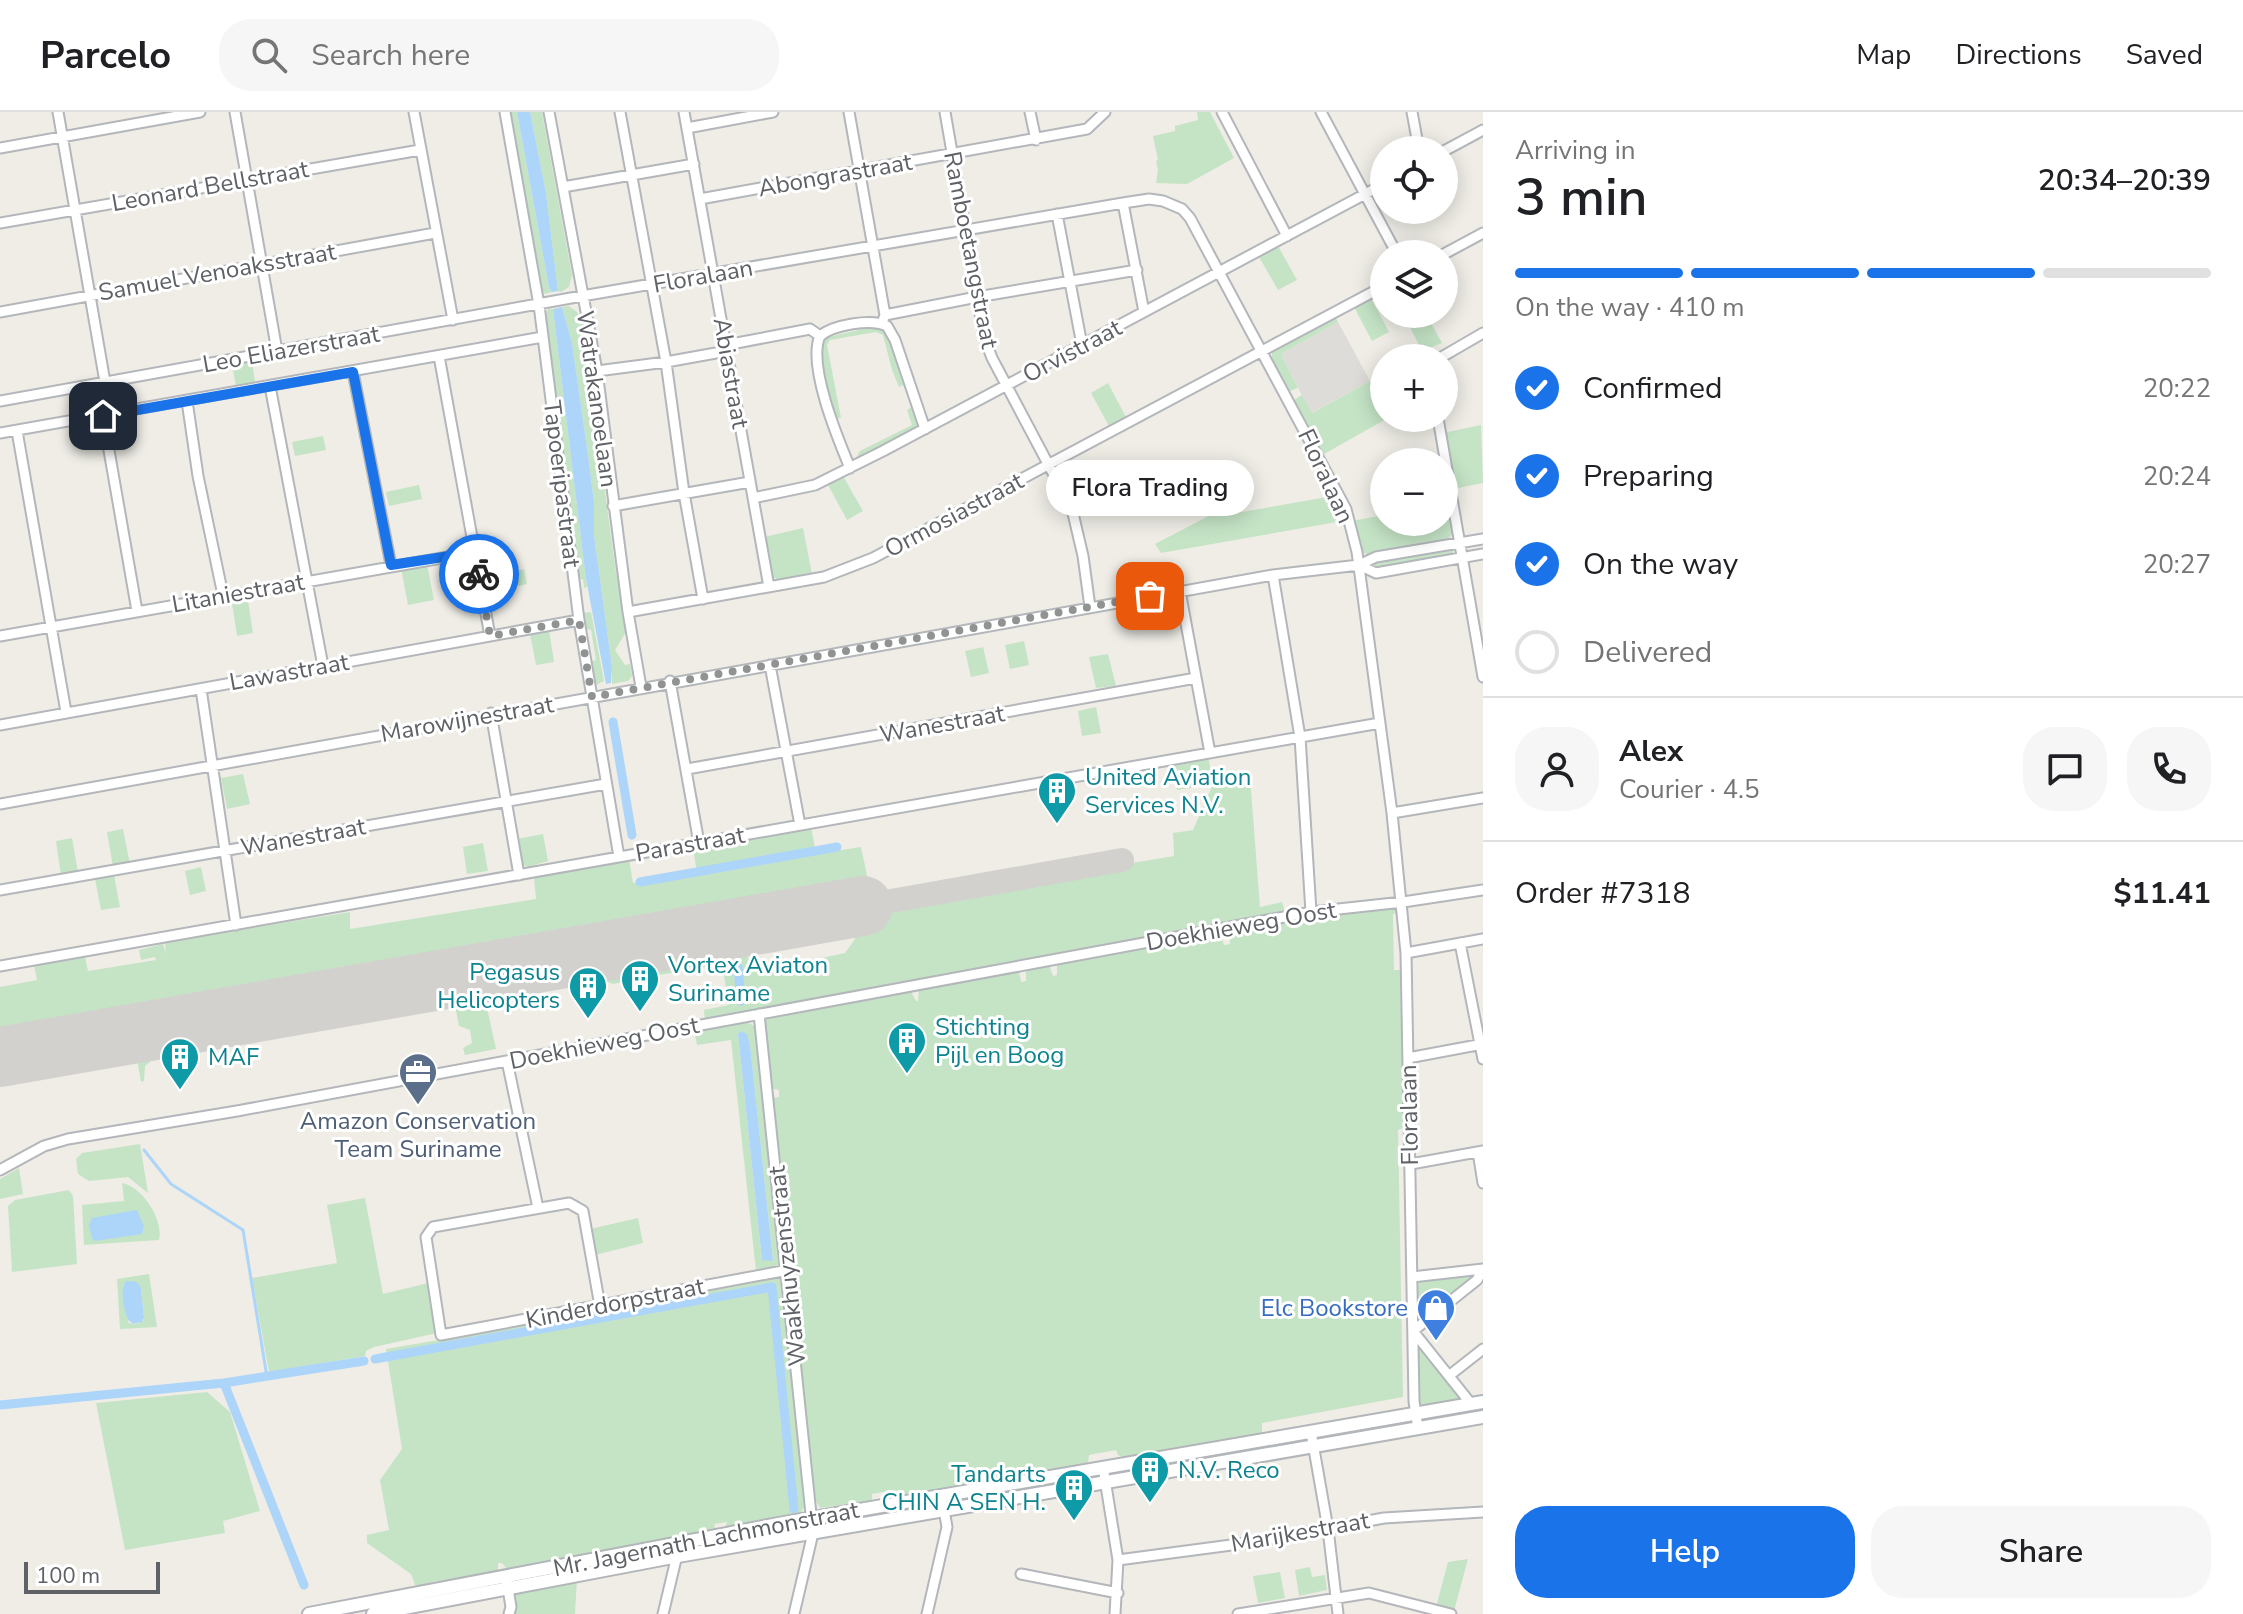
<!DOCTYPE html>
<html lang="en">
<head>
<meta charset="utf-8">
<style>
	:root { --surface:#fff; --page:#f6f6f6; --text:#202124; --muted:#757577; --line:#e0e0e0; --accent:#1a73e8 }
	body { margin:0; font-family:"Nunito Sans",sans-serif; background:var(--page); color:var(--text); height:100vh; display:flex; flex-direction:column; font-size:30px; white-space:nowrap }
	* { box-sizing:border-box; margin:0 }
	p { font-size:26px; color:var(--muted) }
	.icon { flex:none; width:44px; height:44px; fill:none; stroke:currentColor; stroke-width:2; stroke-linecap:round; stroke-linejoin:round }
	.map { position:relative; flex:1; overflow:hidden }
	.sheet { display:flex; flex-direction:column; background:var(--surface); width:760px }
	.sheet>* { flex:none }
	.buttons { position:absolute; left:1370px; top:24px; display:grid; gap:16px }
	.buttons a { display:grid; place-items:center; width:88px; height:88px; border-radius:50%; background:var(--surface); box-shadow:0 4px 20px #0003; font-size:40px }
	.scale { position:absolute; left:24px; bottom:20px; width:136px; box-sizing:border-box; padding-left:8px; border:4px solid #5e6165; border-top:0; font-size:22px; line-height:28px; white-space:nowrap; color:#5e6165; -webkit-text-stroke:6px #fff; paint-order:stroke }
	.pin { position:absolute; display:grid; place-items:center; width:68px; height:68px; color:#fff; margin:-34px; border-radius:16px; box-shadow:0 4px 12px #0006 }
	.courier { position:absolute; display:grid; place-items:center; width:80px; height:80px; margin:-40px; border:6px solid #1a73e8; border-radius:50%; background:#fff; color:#222; box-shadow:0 2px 10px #0007 }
	.bubble { position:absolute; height:56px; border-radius:28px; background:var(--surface); box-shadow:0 4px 20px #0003; font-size:26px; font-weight:600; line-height:56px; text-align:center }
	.summary em { font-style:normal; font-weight:600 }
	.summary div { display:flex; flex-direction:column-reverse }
	.summary { display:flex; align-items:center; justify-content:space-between; height:136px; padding:0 32px }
	h1 { font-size:52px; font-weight:600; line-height:60px }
	.bar { display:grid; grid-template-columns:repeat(4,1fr); gap:12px 8px; align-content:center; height:96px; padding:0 32px }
	.bar i { height:10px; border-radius:6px; background:var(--line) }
	.bar .active { background:var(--accent) }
	.bar p { grid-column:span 4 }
	.line { display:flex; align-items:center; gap:20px; padding:0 32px; border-top:2px solid var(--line) }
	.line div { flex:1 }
	.round { display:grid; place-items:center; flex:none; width:84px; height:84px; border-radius:32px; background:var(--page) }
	ol { padding:0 32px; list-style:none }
	li { display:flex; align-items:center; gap:24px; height:88px }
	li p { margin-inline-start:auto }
	li .icon { padding:8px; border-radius:50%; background:var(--accent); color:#fff; stroke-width:4 }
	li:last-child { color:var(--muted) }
	li i { width:44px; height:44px; border:4px solid var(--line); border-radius:50% }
	.button { display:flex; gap:16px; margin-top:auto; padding:16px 32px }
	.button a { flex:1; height:92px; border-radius:32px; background:var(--accent); color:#fff; font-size:32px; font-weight:600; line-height:92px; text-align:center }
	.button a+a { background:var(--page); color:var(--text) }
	header { display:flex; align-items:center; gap:48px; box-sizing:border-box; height:112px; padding:0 40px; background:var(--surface); border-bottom:2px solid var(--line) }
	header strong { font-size:38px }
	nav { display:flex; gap:44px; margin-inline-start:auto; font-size:28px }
	.search { width:560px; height:72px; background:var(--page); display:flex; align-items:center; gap:20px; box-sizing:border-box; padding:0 28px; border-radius:32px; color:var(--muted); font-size:30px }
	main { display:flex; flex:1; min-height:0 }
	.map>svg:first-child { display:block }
</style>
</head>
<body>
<header>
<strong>Parcelo</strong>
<div class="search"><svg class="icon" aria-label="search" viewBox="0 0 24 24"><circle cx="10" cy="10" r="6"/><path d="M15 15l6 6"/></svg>Search here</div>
<nav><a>Map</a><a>Directions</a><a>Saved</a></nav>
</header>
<main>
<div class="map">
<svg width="1483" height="1502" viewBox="0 0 1483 1502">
	<rect width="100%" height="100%" fill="#efede6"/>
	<path fill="#dedcd8" d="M1338 210 1370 269 1311 301 1281 242Z"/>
	<path fill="#c5e4c6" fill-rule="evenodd" d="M509 0H517L549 175 552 180 544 182 540 175Z
		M530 0H542L572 163 569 175 561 180 558 179 546 81Z
		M1197 0H1210L1234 46 1187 72 1156 71 1158 58 1156 49 1158 48 1153 24 1175 19V14L1198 8Z
		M1278 134 1297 168 1278 178 1259 145Z
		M1371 186 1389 220 1372 229 1354 195Z
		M569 194 577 200 581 208C599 312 607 417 626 520L615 538 625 553 630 552 632 564 628 569 612 572V555L594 423V390L588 343 572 231 562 195Z
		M548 197H553L587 475 584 476 583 467 577 468 545 204Z
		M1426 202 1442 231 1422 239 1408 211Z
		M1336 205 1338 210 1281 242 1298 276 1290 279 1272 246V239Z
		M875 214C897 222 895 253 904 273L899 275 892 258 883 223 876 220 830 228 827 233 841 306 834 307 821 244 824 226Z
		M252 249 255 270 236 274 232 253Z
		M1370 269 1384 271V306H1388L1324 342 1294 288 1302 283 1312 301Z
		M1108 271 1127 307 1110 316 1091 281Z
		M913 294 919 311 915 318 855 348 860 339 912 313 907 298Z
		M1481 313 1483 371 1453 377 1443 321Z
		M323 324 326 338 295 344 292 330Z
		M843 364 863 399 847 408 828 373Z
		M419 373 422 387 389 394 386 380Z
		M1327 385 1337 410 1161 441 1155 432 1226 395 1231 402Z
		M1444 391H1448L1454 420 1448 427 1371 443 1361 440 1352 409 1384 403V410H1418L1420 415 1432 412V410H1444Z
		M803 416 812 462 778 468 771 463 764 425Z
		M1452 436 1454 439 1451 443 1377 457 1372 454 1387 448Z
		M427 452 434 488 408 493 401 456Z
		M524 457 527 472 493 479 491 464Z
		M248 489 253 521 237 524 232 491Z
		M591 500 604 569 594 574 590 550 596 548 591 518 584 516 582 501Z
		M549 518 554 550 536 553 530 522Z
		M1024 529 1029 553 1010 557 1005 533Z
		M983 535 989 561 971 565 965 539Z
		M1108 542 1116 574 1096 576 1089 545Z
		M1096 595 1101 621 1082 624 1078 599Z
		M1208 645 1214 671 1250 665 1260 795 1282 790 1285 800 705 908 704 898 729 893 722 852 648 865 645 846 719 834 768 853 784 854 845 841 855 827 858 808 873 802 1073 768 1072 761 1174 744 1173 721 1193 718 1213 672 1177 678 1171 651Z
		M243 662 250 692 227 697 221 666Z
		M811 714 816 742 861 735 868 768 0 920V875L37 868 34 853 85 845 88 859 156 848 155 845 141 848 139 838 163 832 166 842 165 830 350 800V817L536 787 534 765 629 747 633 771 697 761 693 736Z
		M123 717 130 752 113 755 107 720Z
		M543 722 548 749 528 755 523 753 517 727Z
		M72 726 78 761 61 764 56 729Z
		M483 731 488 759 467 762 463 735Z
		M201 755 206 779 190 783 185 759Z
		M114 763 120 795 101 798 95 767Z
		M1381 790 1397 793 1399 800 1393 802 1394 858H1403L1405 1015 1398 1018 1403 1285 1262 1311V1324L1125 1346 1118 1343 1116 1338 1089 1343 1088 1350 1084 1355 1025 1363 1021 1355 1016 1356 1020 1366 886 1388 883 1380 872 1382V1389L820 1396 815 1387 789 1148 796 1143 791 1144 790 1138 788 1137 771 986 779 985V978L770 976 764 910 768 905 910 878 916 889H918L919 876 1019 859 1021 870 1026 869V860L1030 855 1049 852 1053 864 1057 863V850L1220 820 1224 833 1230 832 1229 820Z
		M630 849 633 868 613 872 593 864 588 856Z
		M483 877 496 937 465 943 463 936 472 931 470 918 459 914 453 883Z
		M745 909 756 915 759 936 781 1154 756 1159 731 928 697 933 694 918ZM741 919 750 933 773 1147 762 1148 738 922Z
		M200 926 202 940 172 944 170 930Z
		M160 934 162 947 151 949 145 954 144 969 141 970 137 947 145 936Z
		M140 1032 148 1081 128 1065 89 1069 78 1062 76 1047 82 1041Z
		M19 1056 23 1082 0 1087V1067Z
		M122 1071C142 1074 164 1108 159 1128L84 1133 82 1093 124 1089Z
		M69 1078 73 1084 77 1152 12 1160 8 1094 15 1088Z
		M365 1086 383 1182 428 1171 437 1221 374 1235 366 1239 365 1244 269 1260 252 1166 337 1151 327 1093Z
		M638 1106 643 1131 595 1143 590 1117Z
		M149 1162 157 1215 120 1217 117 1167ZM123 1173 141 1176 144 1208C139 1212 133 1214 128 1210Z
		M1476 1163 1418 1211 1417 1174 1421 1169Z
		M776 1164 784 1168 806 1392 799 1404 727 1418 725 1416 727 1410 714 1412 716 1420 507 1457 502 1451H498V1458L493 1460 432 1470 431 1473 419 1475 415 1473 411 1462 367 1431V1423L389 1418 380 1368 402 1337 386 1237 526 1213Z
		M1421 1237H1424L1462 1288 1426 1295 1420 1291 1418 1241Z
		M207 1280 230 1300 260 1399 223 1409 225 1421 125 1438 96 1291Z
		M1300 1328 1301 1331 1110 1362 1111 1360Z
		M1468 1447 1454 1499 1436 1495 1448 1450Z
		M1310 1455 1312 1465 1325 1463 1327 1478 1299 1484 1295 1458Z
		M1280 1460 1285 1486 1258 1491 1253 1464Z
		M577 1467 575 1502H513L516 1481Z"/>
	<path fill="#acd5f9" d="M517 0H530L546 81 558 179 552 180 549 175Z
		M562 195 572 231 588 343 594 390V423L612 555 611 571 606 572 586 467 553 197Z
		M741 919 747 922 750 933 773 1148 771 1149 762 1148 738 922Z
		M137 1098 144 1114 142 1122 95 1129 92 1126 89 1113 92 1106Z
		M126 1169 137 1170 141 1176 144 1206 142 1210 133 1212 128 1208C124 1196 119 1178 126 1169Z"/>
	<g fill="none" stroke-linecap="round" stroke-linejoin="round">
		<path stroke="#acd5f9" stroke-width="3" d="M144 1038 171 1072 243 1118 267 1265"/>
		<path stroke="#acd5f9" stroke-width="9" d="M613 610 632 723
			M640 770 837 735
			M738 855 741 889
			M375 1247 772 1175 794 1397
			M224 1271 304 1473
			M0 1293 224 1271 364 1249"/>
		<path stroke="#d2d1ce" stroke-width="24" d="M863 794 1122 748"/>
		<path stroke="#d2d1ce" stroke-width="60" d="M0 945 863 794"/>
		<g stroke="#b3b6ba" stroke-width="13">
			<path id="street" d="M58 0 105 270
				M235 0 277 239
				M414 0 453 208
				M505 0 539 193 579 508 619 745
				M549 0 597 259 628 500 641 575
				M620 0 666 250 684 381 703 487
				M684 0 769 475
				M849 0 885 203
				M945 0 984 225 992 246 1072 397 1083 444 1090 495
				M1030 0 1036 28
				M1222 0 1287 124
				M1321 0 1397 142
				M1412 0 1419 38
				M687 16 773 0
				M0 36 200 0
				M1444 39 1483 18
				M563 75 694 52
				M700 87 1087 17 1105 0
				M1123 91 1144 200
				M1057 102 1082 233
				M0 111 420 38
				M1444 142 1483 121
				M0 200 435 121
				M882 211 885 203 977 185 1137 158
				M820 224C833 213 871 206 887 214L895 228 925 317
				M820 224C807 253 838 327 850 356
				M726 233 810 217 820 224
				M439 244 490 524
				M1440 246 1483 221
				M597 259 666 250 727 239
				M353 260 391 453
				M270 274 323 554
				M0 289 582 184 1123 91 1149 87 1163 89 1182 97 1190 106 1346 397 1357 440 1392 701 1406 841 1414 1289 1418 1317
				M187 289 198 364 223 483
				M103 304 137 499
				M1438 306 1483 565
				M17 319 66 600
				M0 321 543 225
				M753 386 815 373 883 339 1384 72
				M613 394 750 370
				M1359 453 1376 461 1483 442
				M1273 463 1300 625 1311 800
				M1180 479 1210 641
				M628 500 824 465 873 446 1384 174
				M0 524 476 440
				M770 553 800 713
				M670 569 699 731
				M201 577 236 813
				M491 601 519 763
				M0 613 579 508
				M687 657 1196 566
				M0 692 1273 463 1359 453 1376 445 1483 427
				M1392 701 1483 686
				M0 778 606 672
				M1460 831 1483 947
				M1406 841 1483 827
				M0 854 1380 611
				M759 902 813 1421 794 1502
				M1408 946 1483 932
				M507 949 538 1096
				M1478 1040 1483 1071
				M1411 1052 1483 1039
				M0 1058 44 1034 68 1027 237 999 1311 800 1403 790 1483 778
				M1412 1165 1483 1157
				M600 1194 583 1099 569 1091 433 1115 426 1125 441 1223 788 1158
				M1450 1263 1483 1237
				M1472 1293 1413 1219 1477 1168 1483 1157
				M1311 1320 1328 1417 1338 1502
				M1103 1355 1118 1448 1115 1502
				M1118 1448 1254 1430 1384 1406 1483 1400
				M1021 1462 1118 1481
				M507 1470 511 1495 509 1502
				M663 1502 678 1439
				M927 1502 947 1415 943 1392
				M1238 1502 1369 1481 1451 1502"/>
		</g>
		<g stroke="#b2b5b9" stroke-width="16">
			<path id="secondary" d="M309 1502 784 1411 1483 1290
				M373 1502 678 1444 1483 1305"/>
		</g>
		<use href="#street" stroke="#fff" stroke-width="9"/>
		<use href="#secondary" stroke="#fff" stroke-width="12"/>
	</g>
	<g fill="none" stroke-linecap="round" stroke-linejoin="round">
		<path stroke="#919292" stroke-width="8" stroke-dasharray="0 14.4" d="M479 462 490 524 579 508 592 585 1150 484"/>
		<path stroke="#1a73e8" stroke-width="10" d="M103 304 353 260 391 453 476 440 479 462"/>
	</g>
	<defs>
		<g id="building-pin" transform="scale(2)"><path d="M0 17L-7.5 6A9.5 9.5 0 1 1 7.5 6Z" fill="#0f9aa8" stroke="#fff"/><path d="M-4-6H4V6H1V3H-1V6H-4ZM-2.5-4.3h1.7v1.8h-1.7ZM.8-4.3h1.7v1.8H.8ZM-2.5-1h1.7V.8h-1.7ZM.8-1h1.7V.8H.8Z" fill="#fff"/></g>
		<g id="office-pin" transform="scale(2)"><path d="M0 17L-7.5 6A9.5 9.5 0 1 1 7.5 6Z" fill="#5c6f8a" stroke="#fff"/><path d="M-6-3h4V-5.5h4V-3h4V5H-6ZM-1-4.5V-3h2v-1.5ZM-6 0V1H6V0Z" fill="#fff"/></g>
		<g id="shop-pin" transform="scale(2)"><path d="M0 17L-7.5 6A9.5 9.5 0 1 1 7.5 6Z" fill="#3f7fe0" stroke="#fff"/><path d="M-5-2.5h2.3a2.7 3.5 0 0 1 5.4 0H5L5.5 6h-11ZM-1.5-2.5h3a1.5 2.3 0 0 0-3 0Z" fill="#fff"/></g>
	</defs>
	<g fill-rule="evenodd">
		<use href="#building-pin" x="1057" y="679"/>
		<use href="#building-pin" x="640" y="867"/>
		<use href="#building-pin" x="588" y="874"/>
		<use href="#building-pin" x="907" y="929"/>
		<use href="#building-pin" x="180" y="945"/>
		<use href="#office-pin" x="418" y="960"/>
		<use href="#shop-pin" x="1436" y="1196"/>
		<use href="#building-pin" x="1150" y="1358"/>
		<use href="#building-pin" x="1074" y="1376"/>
	</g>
	<g text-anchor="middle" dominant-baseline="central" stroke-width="6" stroke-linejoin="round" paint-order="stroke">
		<g font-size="24" fill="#5e6165" stroke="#fff">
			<text transform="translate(835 63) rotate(-10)">Abongrastraat</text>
			<text transform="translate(210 74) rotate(-10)">Leonard Bellstraat</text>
			<text transform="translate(971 138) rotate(79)">Ramboetangstraat</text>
			<text transform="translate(217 160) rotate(-10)">Samuel Venoaksstraat</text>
			<text transform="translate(703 164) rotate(-10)">Floralaan</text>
			<text transform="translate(291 237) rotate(-10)">Leo Eliazerstraat</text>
			<text transform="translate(1072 239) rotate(-28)">Orvistraat</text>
			<text transform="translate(731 261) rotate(80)">Abiastraat</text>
			<text transform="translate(597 287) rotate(82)">Watrakanoelaan</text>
			<text transform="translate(1326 364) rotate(65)">Floralaan</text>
			<text transform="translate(562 372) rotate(83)">Tapoeripastraat</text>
			<text transform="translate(954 403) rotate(-28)">Ormosiastraat</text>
			<text transform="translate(238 481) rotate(-10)">Litaniestraat</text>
			<text transform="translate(289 560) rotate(-10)">Lawastraat</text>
			<text transform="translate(467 607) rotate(-10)">Marowijnestraat</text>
			<text transform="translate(942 612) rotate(-10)">Wanestraat</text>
			<text transform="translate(303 725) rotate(-10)">Wanestraat</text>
			<text transform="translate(690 732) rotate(-10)">Parastraat</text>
			<text transform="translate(1241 814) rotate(-10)">Doekhieweg Oost</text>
			<text transform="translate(604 931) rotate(-11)">Doekhieweg Oost</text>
			<text transform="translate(1409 1003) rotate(-91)">Floralaan</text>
			<text transform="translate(787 1154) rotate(-96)">Waakhuyzenstraat</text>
			<text transform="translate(615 1191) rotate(-11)">Kinderdorpstraat</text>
			<text transform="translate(1300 1420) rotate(-10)">Marijkestraat</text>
			<text transform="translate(706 1427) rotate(-11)">Mr. Jagernath Lachmonstraat</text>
		</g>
		<g font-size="24" fill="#0d838f" stroke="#fff" text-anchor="start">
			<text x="1085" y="665">United Aviation<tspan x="1085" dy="28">Services N.V.</tspan></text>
			<text x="668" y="853">Vortex Aviaton<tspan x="668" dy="28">Suriname</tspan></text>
			<text x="560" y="860" text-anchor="end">Pegasus<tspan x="560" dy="28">Helicopters</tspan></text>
			<text x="935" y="915">Stichting<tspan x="935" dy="28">Pijl en Boog</tspan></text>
			<text x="208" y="945">MAF</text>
			<text x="1178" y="1358">N.V. Reco</text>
			<text x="1046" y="1362" text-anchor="end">Tandarts<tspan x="1046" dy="28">CHIN A SEN H.</tspan></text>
		</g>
		<g font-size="24" fill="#4e5e75" stroke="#fff">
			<text x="418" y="1009">Amazon Conservation<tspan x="418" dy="28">Team Suriname</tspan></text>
		</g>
		<g font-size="24" fill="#366cbe" stroke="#fff" text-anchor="end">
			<text x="1408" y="1196">Elc Bookstore</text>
		</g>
	</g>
</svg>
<div class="buttons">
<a><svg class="icon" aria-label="locate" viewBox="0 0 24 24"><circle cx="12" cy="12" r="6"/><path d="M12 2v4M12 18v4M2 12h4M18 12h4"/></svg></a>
<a><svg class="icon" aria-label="layers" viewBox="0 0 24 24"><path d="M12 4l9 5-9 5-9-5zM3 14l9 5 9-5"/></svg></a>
<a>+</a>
<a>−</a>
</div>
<div class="scale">100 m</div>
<div class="pin" style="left:1150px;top:484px;background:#ea580c"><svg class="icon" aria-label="bag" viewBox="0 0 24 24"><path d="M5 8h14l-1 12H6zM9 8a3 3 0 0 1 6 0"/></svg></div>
<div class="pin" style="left:103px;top:304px;background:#1f2937"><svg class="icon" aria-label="home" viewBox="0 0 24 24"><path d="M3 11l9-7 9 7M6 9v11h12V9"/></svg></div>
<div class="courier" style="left:479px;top:462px"><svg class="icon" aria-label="bike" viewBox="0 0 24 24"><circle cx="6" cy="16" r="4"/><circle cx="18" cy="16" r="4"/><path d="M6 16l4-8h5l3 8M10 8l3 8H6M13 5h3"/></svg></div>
<div class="bubble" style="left:1046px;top:348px;width:208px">Flora Trading</div>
</div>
<section class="sheet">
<div class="summary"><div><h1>3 min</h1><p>Arriving in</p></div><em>20:34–20:39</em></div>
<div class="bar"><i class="active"></i><i class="active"></i><i class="active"></i><i></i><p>On the way · 410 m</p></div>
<ol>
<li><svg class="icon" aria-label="check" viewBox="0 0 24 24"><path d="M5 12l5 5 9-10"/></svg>Confirmed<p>20:22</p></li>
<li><svg class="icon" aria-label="check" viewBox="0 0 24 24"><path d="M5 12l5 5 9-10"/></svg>Preparing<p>20:24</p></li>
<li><svg class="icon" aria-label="check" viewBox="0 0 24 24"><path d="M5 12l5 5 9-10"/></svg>On the way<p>20:27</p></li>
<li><i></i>Delivered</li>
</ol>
<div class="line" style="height:144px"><a class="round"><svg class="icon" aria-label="person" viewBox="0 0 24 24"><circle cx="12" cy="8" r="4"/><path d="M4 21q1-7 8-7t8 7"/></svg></a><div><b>Alex</b><p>Courier · 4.5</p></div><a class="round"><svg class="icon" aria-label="chat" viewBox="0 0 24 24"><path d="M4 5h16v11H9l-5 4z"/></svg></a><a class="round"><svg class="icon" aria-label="phone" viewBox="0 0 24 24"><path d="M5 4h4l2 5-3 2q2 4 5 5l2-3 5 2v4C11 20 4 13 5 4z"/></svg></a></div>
<div class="line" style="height:104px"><div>Order #7318</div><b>$11.41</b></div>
<div class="button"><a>Help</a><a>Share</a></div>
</section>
</main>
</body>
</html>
